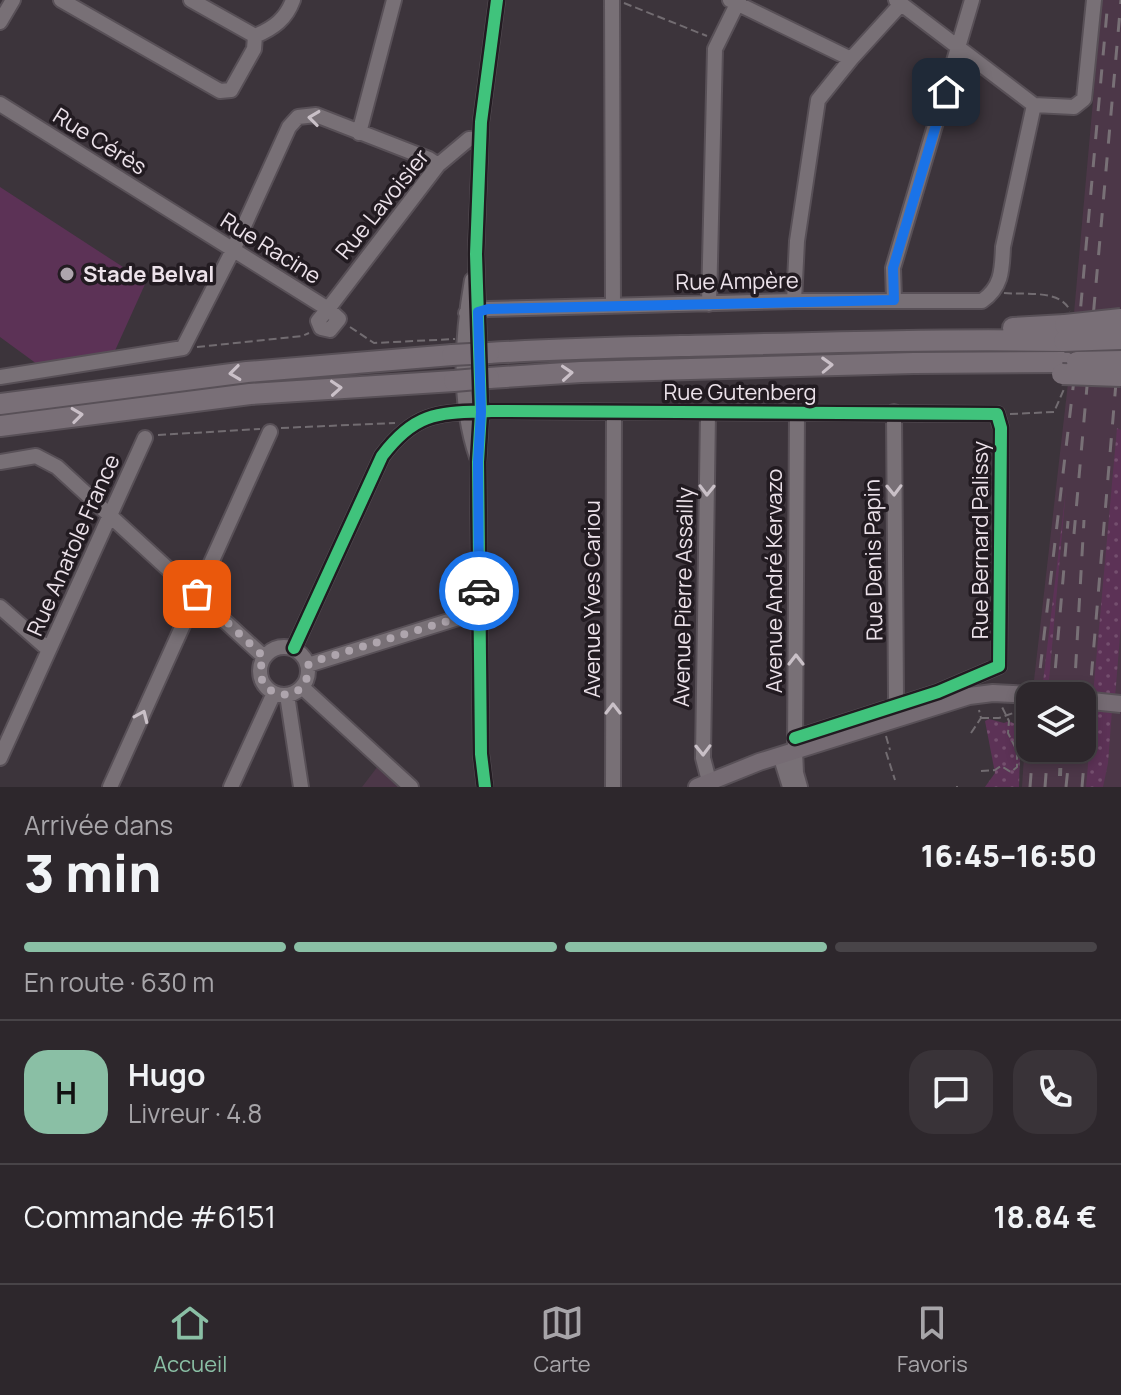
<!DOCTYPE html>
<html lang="fr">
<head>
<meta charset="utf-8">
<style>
	:root { --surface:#2d272c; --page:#393338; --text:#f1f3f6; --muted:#a7a5a9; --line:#484448; --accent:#8abfa5 }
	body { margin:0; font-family:Manrope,sans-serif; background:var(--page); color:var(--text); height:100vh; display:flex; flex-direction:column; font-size:30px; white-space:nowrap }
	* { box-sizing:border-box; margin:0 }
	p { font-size:26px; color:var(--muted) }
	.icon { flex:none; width:44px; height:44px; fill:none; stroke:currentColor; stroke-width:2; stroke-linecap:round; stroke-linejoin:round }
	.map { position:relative; height:787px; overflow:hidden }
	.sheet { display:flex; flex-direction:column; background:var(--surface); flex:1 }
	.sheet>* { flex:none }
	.fabs { position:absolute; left:1016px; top:682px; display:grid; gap:16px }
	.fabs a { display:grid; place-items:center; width:80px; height:80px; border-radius:16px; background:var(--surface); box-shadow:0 4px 12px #0003,0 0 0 2px var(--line); font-size:40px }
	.pin { position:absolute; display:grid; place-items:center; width:68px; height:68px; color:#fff; margin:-34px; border-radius:16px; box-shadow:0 4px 12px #0006 }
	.courier { position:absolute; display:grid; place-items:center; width:80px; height:80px; margin:-40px; border:6px solid #1a73e8; border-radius:50%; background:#fff; color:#222; box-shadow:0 2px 10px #0007 }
	.overview em { font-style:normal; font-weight:800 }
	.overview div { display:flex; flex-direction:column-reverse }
	.overview { display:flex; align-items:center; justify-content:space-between; height:136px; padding:0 24px }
	h1 { font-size:52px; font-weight:800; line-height:60px }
	.bar { display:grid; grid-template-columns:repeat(4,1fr); gap:12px 8px; align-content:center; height:96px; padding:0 24px }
	.bar i { height:10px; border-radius:6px; background:var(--line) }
	.bar .selected { background:var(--accent) }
	.bar p { grid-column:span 4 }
	.line { display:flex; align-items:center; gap:20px; padding:0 24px; border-top:2px solid var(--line) }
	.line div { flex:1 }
	.round { display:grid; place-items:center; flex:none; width:84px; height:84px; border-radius:24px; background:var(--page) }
	.menu { display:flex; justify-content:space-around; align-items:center; height:112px; border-top:2px solid var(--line); background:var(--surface); font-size:22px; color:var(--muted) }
	.menu a { display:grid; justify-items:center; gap:4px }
	.menu .selected { color:var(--accent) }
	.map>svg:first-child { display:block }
</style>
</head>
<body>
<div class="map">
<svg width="1121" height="787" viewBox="0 0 1121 787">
	<defs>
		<pattern id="grass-dots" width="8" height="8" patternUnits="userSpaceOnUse" patternTransform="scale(2)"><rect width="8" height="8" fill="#5c3256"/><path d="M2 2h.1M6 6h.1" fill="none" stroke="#744f6e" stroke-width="1.8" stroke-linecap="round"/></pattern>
	</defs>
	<rect width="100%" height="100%" fill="#3c343b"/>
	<path fill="#4c3748" d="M1102 0H1121V310L1074 313Z
		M1068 383 1121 385V787H1022L1027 709H1030V748H1082V696H1037L1033 689Z
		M378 766 401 787H362Z"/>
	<path fill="url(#grass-dots)" d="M1117 428 1121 430V624L1115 697 1093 695Z
		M1066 489 1048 692 1042 691Z
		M1093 710H1112L1108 763 1103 787H1086Z
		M989 719 1004 723 1009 721 1021 727 1019 787H985L995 773 985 721Z"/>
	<path fill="#5c3256" d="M0 187 146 282 113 355 37 364 0 337Z"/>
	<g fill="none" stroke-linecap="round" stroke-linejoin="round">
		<g stroke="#585057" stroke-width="18">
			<path id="minor" d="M61 0 220 91 231 90 254 49 255 36
				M191 0 255 36C274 28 286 19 293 0
				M612 0 613 306
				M730 0 851 59
				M896 0 1034 105
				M0 22 13 0
				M0 104 328 309 339 319 330 330 321 328 318 321 328 309 438 165 469 139 480 138
				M1034 105 1074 107 1084 99 1094 0
				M359 133 394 0
				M472 280C462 337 458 403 477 457
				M894 300 893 268 972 0
				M794 301 797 241 818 100 851 59 901 4
				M709 304 715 49 739 0
				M466 313 488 309 794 301H982C1002 287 1002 270 1003 247L1034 105
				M0 377 183 348 233 250 289 127 298 117 316 115 429 159 438 165
				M708 412 703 758 709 781
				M894 412 896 699 894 707
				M797 413 795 750 796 773 800 787
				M0 462 36 456 57 467 264 657
				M0 607 49 650
				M260 671a24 24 0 1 1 48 0a24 24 0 1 1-48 0Z
				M294 648 382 456C416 411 439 413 491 411L997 414 1001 428 999 666 938 692 795 738
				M308 665 471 614H479
				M302 687 411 787
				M287 695 301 787
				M780 755 790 787
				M0 758 145 438
				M110 787 270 432
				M231 787 274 693
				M485 787 481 754 478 462 481 412 476 254 481 122 497 0
				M613 787 614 412"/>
		</g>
		<g stroke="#585057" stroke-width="20">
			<path id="major" d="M697 787 759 762 969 696 993 693 1030 695"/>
		</g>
		<g stroke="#585057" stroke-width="24">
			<path id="highway" d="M1013 328 1065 325
				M489 353C569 348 648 347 728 345 840 342 952 339 1064 341
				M489 378 581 372 914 363 1065 362
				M0 404 247 372 452 355
				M0 426 250 394 454 381"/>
		</g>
		<path stroke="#726c71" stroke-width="2" stroke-dasharray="8 4" stroke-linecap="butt" d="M624 3 707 36
			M1004 293C1024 295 1061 289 1070 311
			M350 327 374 343 455 339
			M197 347 302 336 309 333
			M1010 414 1054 412 1064 389
			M281 428 395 423
			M158 435 260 429
			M981 718H999L1019 711
			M971 733 981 718 979 710
			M886 736 890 750
			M886 752 895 780
			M1037 755V748
			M1043 758V748
			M1040 760 1041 748
			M981 771 995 770 1001 766 1011 772 1017 767V751L1008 733 1009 721 1002 707
			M1059 776 1060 753
			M1061 776 1062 748
			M957 786V787"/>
		<use href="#minor" stroke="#787076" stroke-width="14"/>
		<use href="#major" stroke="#756b73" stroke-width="16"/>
		<use href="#highway" stroke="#796f77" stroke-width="20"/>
		<path stroke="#787076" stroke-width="3" stroke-dasharray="14 14" stroke-linecap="butt" d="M1074 534 1121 0
			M1037 696 1075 371 1108 0
			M1053 696 1068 521
			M1074 696 1084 520
			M1030 787 1033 748
			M1045 787 1048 748
			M1066 787 1070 748
			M1082 787 1121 323"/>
		<g stroke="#585057" stroke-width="20" stroke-linecap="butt">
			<path id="major-bridge" d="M1030 695 1037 696
				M1082 700 1121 704"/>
		</g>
		<g stroke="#585057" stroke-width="24" stroke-linecap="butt">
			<path id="highway-bridge" d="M1065 325 1121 319
				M1064 341 1121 339
				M452 355 489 353
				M1077 362 1121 361
				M1062 374 1121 376
				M454 381 489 378"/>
		</g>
		<use href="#major-bridge" stroke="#756b73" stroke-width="16"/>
		<use href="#highway-bridge" stroke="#796f77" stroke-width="20"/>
		<g stroke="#221b21" stroke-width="17">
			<path id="cycleway" d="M294 648 382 456C416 411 439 413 491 411L997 414 1001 428 999 666 938 692 795 738
				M485 787 481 754 478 462 481 412 476 254 481 122 497 0"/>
		</g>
		<use href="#cycleway" stroke="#40c37c" stroke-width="12"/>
	</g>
	<defs><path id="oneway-chevron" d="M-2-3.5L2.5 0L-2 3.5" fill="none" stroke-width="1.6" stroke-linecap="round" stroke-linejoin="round" transform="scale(2)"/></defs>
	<g stroke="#c9c0c7">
		<use href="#oneway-chevron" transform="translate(314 118) rotate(-173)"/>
		<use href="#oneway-chevron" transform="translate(707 490) rotate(91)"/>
		<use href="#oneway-chevron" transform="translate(894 490) rotate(89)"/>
		<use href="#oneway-chevron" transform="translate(796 660) rotate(-90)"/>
		<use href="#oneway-chevron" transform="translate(613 709) rotate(-90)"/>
		<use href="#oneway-chevron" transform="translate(142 716) rotate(-66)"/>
		<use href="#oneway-chevron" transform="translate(703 750) rotate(89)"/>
	</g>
	<g stroke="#cac0c8">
		<use href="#oneway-chevron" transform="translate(827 365) rotate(-2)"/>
		<use href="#oneway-chevron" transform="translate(235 373) rotate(173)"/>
		<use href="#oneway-chevron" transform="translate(567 373) rotate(-4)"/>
		<use href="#oneway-chevron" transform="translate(336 388) rotate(-4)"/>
		<use href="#oneway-chevron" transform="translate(77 415) rotate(-7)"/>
	</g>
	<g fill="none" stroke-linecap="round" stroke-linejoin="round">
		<path stroke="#aea5ad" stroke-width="8" stroke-dasharray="0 14.4" d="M197 594 264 657C245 699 311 711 308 665L312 662 471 614H479V591"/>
		<path stroke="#1a73e8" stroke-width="10" d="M479 591 478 462 481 412 478 312 488 309 894 300 893 268 946 92"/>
	</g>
	<circle fill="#aea5ad" stroke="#221b21" stroke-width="3" cx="67" cy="274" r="8"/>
	<g text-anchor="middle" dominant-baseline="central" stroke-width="7" stroke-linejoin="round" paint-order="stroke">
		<g font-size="22" fill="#ece2ea" stroke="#221b21">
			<text transform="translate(100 141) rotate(32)">Rue Cérès</text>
			<text transform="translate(382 204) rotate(-51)">Rue Lavoisier</text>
			<text transform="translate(271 248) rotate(32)">Rue Racine</text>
			<text transform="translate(737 281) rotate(-1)">Rue Ampère</text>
			<text x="740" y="392">Rue Gutenberg</text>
			<text transform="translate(980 540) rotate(-90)">Rue Bernard Palissy</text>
			<text transform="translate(73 545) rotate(-66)">Rue Anatole France</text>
			<text transform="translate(873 560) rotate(-91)">Rue Denis Papin</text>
			<text transform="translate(774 581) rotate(-90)">Avenue André Kervazo</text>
			<text transform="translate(683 597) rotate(-89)">Avenue Pierre Assailly</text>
			<text transform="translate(592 599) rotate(-90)">Avenue Yves Cariou</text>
		</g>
		<g font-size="22" font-weight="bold" fill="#ece2ea" stroke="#221b21" text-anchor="start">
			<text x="83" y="274">Stade Belval</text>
		</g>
	</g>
</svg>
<div class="fabs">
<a><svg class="icon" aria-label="layers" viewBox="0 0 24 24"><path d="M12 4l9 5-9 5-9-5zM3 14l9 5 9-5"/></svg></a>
</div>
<div class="pin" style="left:197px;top:594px;background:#ea580c"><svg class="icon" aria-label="bag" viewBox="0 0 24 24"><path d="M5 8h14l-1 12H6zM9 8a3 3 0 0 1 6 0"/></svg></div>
<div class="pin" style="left:946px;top:92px;background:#1f2937"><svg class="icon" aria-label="home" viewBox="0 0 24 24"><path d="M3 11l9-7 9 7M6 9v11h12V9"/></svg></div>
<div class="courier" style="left:479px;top:591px"><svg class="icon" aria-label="car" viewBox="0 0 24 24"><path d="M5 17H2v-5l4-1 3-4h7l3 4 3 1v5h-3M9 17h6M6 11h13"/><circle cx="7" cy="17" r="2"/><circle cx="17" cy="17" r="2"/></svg></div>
</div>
<section class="sheet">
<div class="overview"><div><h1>3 min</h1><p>Arrivée dans</p></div><em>16:45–16:50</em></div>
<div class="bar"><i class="selected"></i><i class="selected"></i><i class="selected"></i><i></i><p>En route · 630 m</p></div>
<div class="line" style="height:144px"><b class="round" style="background:var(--accent);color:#111">H</b><div><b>Hugo</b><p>Livreur · 4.8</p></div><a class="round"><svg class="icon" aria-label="chat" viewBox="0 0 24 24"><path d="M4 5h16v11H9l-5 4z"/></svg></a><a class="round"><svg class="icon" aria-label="phone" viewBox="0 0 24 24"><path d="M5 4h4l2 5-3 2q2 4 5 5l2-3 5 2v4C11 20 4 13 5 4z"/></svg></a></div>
<div class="line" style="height:104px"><div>Commande #6151</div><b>18.84 €</b></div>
</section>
<nav class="menu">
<a class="selected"><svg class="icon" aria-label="home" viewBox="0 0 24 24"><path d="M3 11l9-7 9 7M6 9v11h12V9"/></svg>Accueil</a>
<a><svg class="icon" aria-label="map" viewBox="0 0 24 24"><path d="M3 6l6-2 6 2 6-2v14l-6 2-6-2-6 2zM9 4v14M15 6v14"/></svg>Carte</a>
<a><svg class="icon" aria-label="saved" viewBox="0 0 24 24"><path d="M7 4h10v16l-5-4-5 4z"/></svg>Favoris</a>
</nav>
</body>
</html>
